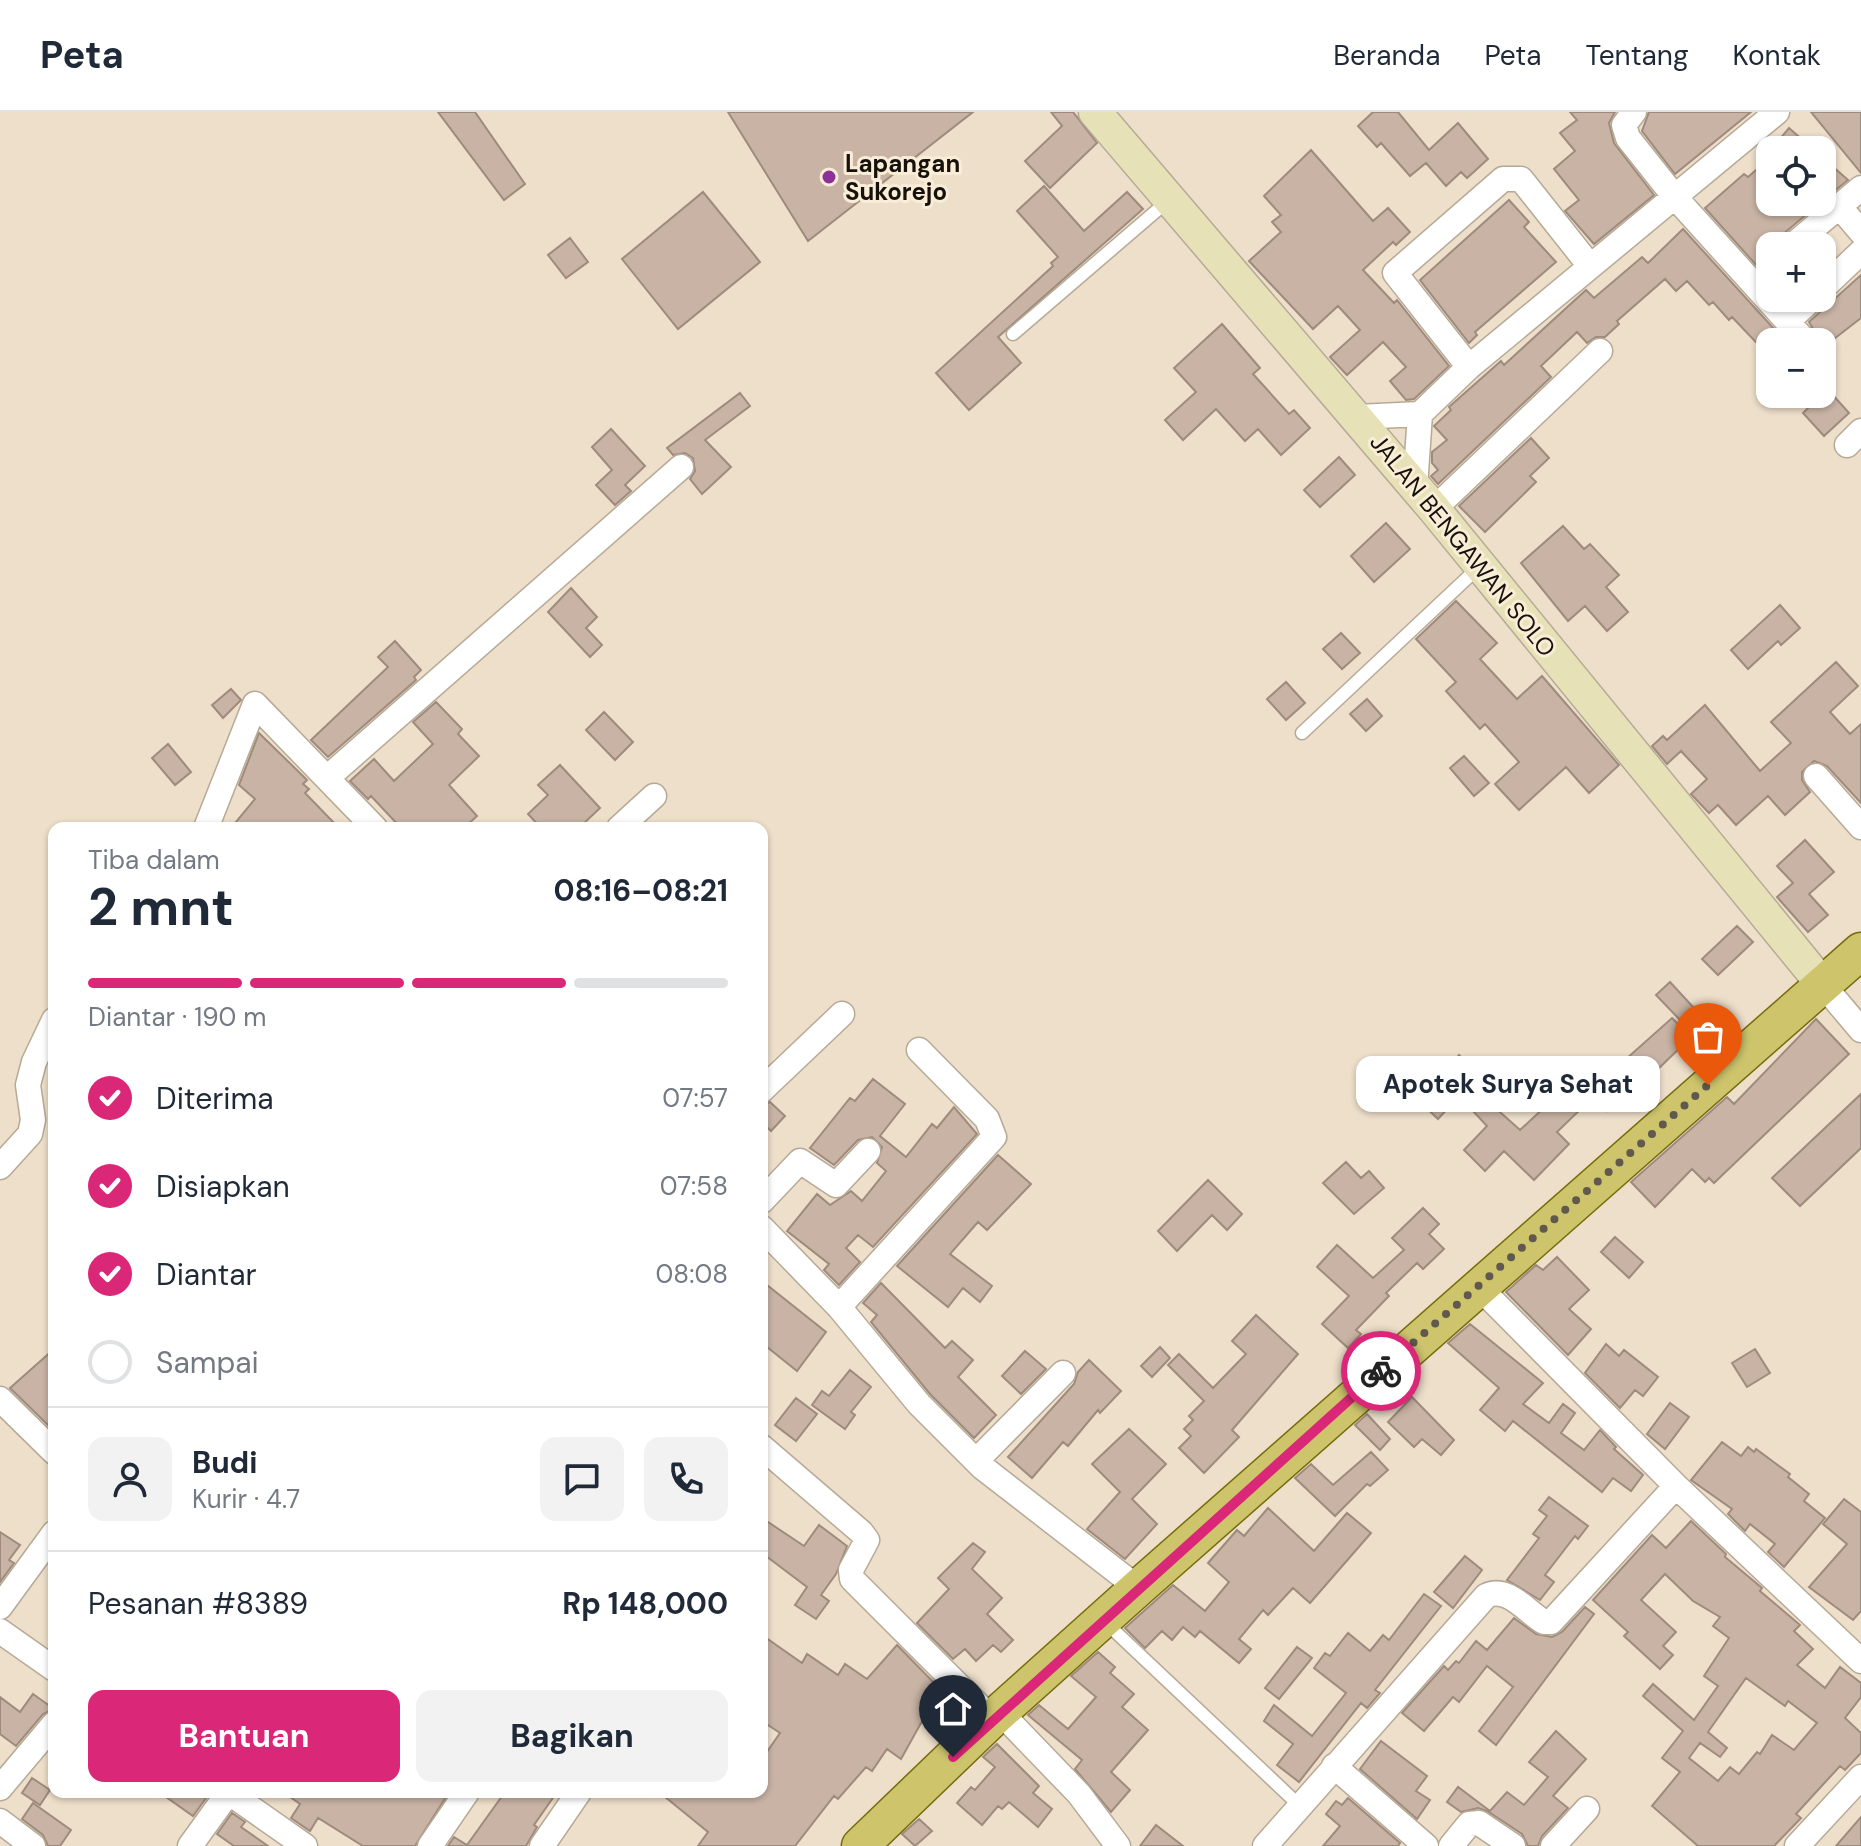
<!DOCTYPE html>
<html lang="id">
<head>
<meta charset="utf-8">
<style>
	:root { --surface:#fff; --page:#f2f2f3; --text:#1f2937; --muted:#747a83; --line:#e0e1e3; --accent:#db2777 }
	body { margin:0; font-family:"DM Sans",sans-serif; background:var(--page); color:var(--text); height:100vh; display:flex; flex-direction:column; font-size:30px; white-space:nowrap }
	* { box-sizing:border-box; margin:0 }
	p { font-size:26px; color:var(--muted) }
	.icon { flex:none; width:44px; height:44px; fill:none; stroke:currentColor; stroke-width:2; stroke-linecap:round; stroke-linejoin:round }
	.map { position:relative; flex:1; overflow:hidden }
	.sheet { position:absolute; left:48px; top:710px; width:720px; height:976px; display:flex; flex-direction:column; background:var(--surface); border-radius:16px; box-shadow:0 2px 6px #0004 }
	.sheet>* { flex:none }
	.tools { position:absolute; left:1756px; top:24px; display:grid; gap:16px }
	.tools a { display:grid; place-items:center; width:80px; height:80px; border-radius:16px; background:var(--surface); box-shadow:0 2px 6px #0004; font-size:40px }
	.pin { position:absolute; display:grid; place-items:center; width:68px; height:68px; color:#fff; margin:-82px -34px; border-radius:50% 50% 50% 0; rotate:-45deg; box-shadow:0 0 8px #0007 }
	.pin .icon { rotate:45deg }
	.courier { position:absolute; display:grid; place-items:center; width:80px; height:80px; margin:-40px; border:6px solid #db2777; border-radius:50%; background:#fff; color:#222; box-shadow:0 2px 10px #0007 }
	.bubble { position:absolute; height:56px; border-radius:16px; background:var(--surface); box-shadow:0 2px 6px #0004; font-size:26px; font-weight:700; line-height:56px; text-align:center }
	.summary em { font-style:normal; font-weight:700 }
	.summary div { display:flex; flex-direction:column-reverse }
	.summary { display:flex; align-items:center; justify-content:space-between; height:136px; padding:0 40px }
	h1 { font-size:52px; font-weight:700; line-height:60px }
	.bar { display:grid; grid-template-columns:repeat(4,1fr); gap:12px 8px; align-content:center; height:96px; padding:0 40px }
	.bar i { height:10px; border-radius:6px; background:var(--line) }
	.bar .active { background:var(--accent) }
	.bar p { grid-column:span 4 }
	.line { display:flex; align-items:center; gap:20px; padding:0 40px; border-top:2px solid var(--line) }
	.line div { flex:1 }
	.round { display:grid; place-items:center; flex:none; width:84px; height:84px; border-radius:16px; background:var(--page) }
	ol { padding:0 40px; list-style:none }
	li { display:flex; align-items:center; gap:24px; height:88px }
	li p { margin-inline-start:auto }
	li .icon { padding:8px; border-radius:50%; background:var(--accent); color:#fff; stroke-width:4 }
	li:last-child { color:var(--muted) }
	li i { width:44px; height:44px; border:4px solid var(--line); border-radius:50% }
	.cta { display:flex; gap:16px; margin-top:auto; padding:16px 40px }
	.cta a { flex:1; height:92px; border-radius:16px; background:var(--accent); color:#fff; font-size:32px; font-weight:700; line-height:92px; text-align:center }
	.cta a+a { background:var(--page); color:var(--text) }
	header { display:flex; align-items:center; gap:48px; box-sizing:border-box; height:112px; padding:0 40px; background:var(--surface); border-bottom:2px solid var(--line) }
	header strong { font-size:38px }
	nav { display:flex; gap:44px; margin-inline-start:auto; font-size:28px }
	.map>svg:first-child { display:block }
</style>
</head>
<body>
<header>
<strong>Peta</strong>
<nav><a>Beranda</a><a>Peta</a><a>Tentang</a><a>Kontak</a></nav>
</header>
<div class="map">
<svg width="1861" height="1734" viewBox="0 0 1861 1734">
	<rect width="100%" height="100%" fill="#eddfca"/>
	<path fill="#c8b3a4" stroke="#9f8b7d" stroke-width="2" fill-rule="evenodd" d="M438 0H475L525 72 504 88Z
		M728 0H973L808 129Z
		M1051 0H1073L1097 31 1050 76 1025 49 1062 14Z
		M1373 0H1398L1429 38 1458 11 1488 47 1467 66 1461 60 1446 74 1426 51 1410 64 1381 31 1377 35 1358 14Z
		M1570 0H1615L1609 11 1614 31 1654 83 1594 132 1565 99 1579 88 1554 57 1575 39 1560 21 1577 8Z
		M1649 0H1751L1675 62 1642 19Z
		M1811 0H1861V61Z
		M1789 16 1814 38H1790L1779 28Z
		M1311 38 1373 109 1388 96 1410 120 1396 133 1393 130 1363 158 1394 191 1397 188 1449 254 1414 287 1406 288 1390 269 1406 255 1383 230 1347 263 1330 245 1360 218 1338 194 1313 217 1249 149 1281 120 1272 110 1281 103 1264 84Z
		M1822 45 1848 68 1822 89Z
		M1770 46V90H1821L1782 123 1777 134H1770V144L1758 155 1705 96 1744 62 1748 65Z
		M1044 74 1084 119 1127 80 1143 97 998 225 1021 251 969 298 936 261 1053 154 1051 151 1058 145 1017 99Z
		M703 80 760 150 678 217 622 147Z
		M1509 88 1529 110 1524 115 1556 150 1475 220 1477 223 1469 231 1420 168Z
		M1683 117 1786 230H1770V245L1732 205 1729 208 1713 190 1709 193 1687 169 1676 179 1665 167 1617 209 1619 212 1605 225H1596L1587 231 1577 220 1541 254 1551 265 1438 372 1431 364 1438 358 1432 351V340L1447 328 1434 314 1451 298 1449 295 1501 249 1504 253 1586 178 1594 186 1642 145 1648 151Z
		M570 126 588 150 566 166 548 143Z
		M1861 163V206L1830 230H1821L1809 210Z
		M1222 212 1260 256 1253 262 1289 302 1294 298 1310 316 1281 343 1258 317 1245 329 1216 297 1183 328 1165 308 1196 280 1174 256Z
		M740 281 750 294 705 328 731 355 702 382 690 367 695 359 693 346 685 341 673 343 667 336Z
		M1795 282H1832L1849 301 1824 324 1803 301 1808 296Z
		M611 317 645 354 625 373 631 379 615 393 596 373 612 358 592 335Z
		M1531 326 1549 346 1530 364 1536 370 1485 420 1459 394Z
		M1339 345 1355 363 1320 395 1304 378Z
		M1386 411 1410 437 1374 470 1351 444Z
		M1563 414 1584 437 1590 432 1619 463 1606 475 1628 500 1607 519 1585 494 1568 509 1521 451Z
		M571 476 597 505 586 516 602 533 590 545 548 500Z
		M1456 489 1497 531 1480 547 1517 587 1542 564 1619 653 1589 681 1566 655 1519 698 1495 672 1519 650 1485 612 1480 617 1446 579 1456 570 1416 527Z
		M1780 493 1800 516 1781 533 1778 529 1748 557 1731 538Z
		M1341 521 1360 541 1342 557 1323 537Z
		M395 529 421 558 414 565 416 568 328 645 311 628 388 555 378 545Z
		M1836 550 1858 574 1830 600 1850 622 1861 612V691L1827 654 1814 649 1802 660V668L1810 680 1785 703 1768 684 1736 713 1718 693 1709 701 1691 682 1707 667 1681 639 1667 652 1652 634 1663 624 1667 628 1705 593 1760 659 1791 631 1771 610Z
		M1286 570 1305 591 1286 608 1267 587Z
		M231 577 241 588 223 606 212 593Z
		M1367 587 1382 604 1366 619 1350 602Z
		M436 590 462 617 458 622 479 644 449 673 477 704 464 716H401L371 684 368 687 350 669 374 647 394 669 433 632 413 610Z
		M604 600 633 630 615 648 586 618Z
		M259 621 307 668 303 672 309 677 305 681 339 716H231L255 687 239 673Z
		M168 632 191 660 175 673 152 646Z
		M1464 644 1489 671 1474 684 1450 656Z
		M560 653 600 696 579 716H541L528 702 548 683 538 673Z
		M1805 728 1834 760 1809 782 1828 803 1808 820 1777 785 1793 771 1777 754Z
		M1737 814 1753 830 1718 863 1702 847Z
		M1670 870 1694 896 1681 909 1656 883Z
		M1672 906 1691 925 1653 962 1649 958 1607 999 1589 980Z
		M1816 907 1849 942 1714 1071 1709 1066 1705 1070 1692 1057 1655 1095 1631 1070 1727 985 1734 992Z
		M1459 943 1480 968 1472 975 1520 1018 1549 991 1536 977 1555 958 1587 991 1557 1020 1569 1032 1534 1068 1504 1039 1485 1059 1464 1038 1487 1014 1459 984 1438 1007 1419 989Z
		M873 967 905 992 880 1024 906 1045 932 1012 937 1016 954 995 977 1022 873 1135 858 1123 846 1136 860 1150 839 1173 824 1158 829 1152 787 1119 817 1082 830 1093 851 1079 862 1089 886 1059 877 1051 882 1035 872 1025 858 1028 834 1053 810 1036 850 986 855 989Z
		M1861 982V1036L1800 1094 1772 1066Z
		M770 990 785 1004 771 1019 762 1010V993Z
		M998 1043 1031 1072 987 1118 978 1110 950 1142 992 1174 980 1190 963 1176 948 1195 897 1154Z
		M1346 1050 1361 1066 1369 1059 1384 1076 1354 1102 1323 1071Z
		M1208 1068 1242 1102 1227 1118 1212 1103 1177 1139 1158 1119Z
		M1423 1096 1439 1112 1429 1122 1444 1137 1423 1157 1417 1151 1386 1181 1389 1184 1356 1218 1361 1222 1348 1236 1322 1212 1349 1184 1317 1155 1337 1133 1373 1166 1404 1138 1392 1126Z
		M1615 1125 1643 1150 1629 1166 1601 1140Z
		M1557 1145 1589 1178 1569 1197 1591 1217 1568 1243 1506 1180 1536 1153 1543 1158Z
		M762 1169 826 1220 797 1259 762 1231Z
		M881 1171 945 1236 952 1229 973 1248 958 1265 996 1303 974 1326 930 1282 871 1210 877 1203 863 1191Z
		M1256 1203 1298 1242 1232 1318 1239 1325 1204 1361 1179 1336 1191 1324 1184 1317 1193 1308 1189 1304 1204 1289 1168 1253 1179 1242 1213 1276 1246 1242 1232 1229Z
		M1470 1212 1543 1271 1523 1292 1549 1311 1563 1292 1575 1301 1561 1321 1584 1338 1600 1318 1616 1335 1614 1337 1643 1363 1631 1379 1613 1366 1602 1380 1513 1309 1505 1319 1480 1298 1499 1276 1448 1231Z
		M1606 1232 1619 1244 1624 1238 1658 1265 1643 1284 1635 1278 1620 1296 1585 1261Z
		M1160 1235 1170 1246 1152 1265 1141 1254Z
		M54 1237V1307L48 1313 10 1276Z
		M1755 1237 1770 1261 1747 1275 1732 1251Z
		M1025 1239 1046 1257 1021 1282 1002 1264Z
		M1089 1248 1121 1279 1100 1301 1098 1298 1068 1334 1063 1330 1032 1366 1008 1345 1074 1272 1078 1260Z
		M850 1258 871 1275 851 1300 855 1303 845 1317 812 1293 822 1279 829 1284Z
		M1412 1285 1454 1328 1441 1343 1422 1327 1414 1335 1388 1310Z
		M796 1286 817 1302 796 1329 775 1313Z
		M1670 1291 1689 1305 1665 1337 1647 1322Z
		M1367 1302 1390 1327 1380 1338 1355 1313Z
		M1129 1317 1166 1352 1132 1387 1157 1412 1125 1447 1087 1417 1120 1380 1092 1352Z
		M1722 1330 1741 1344 1748 1335 1754 1340 1756 1337 1790 1362 1788 1365 1809 1382 1804 1389 1825 1406 1784 1455 1768 1440 1775 1432 1750 1412 1745 1419 1728 1402 1732 1397 1691 1368Z
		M1371 1340 1388 1358 1370 1374 1367 1372 1335 1404 1295 1366 1311 1352 1333 1373Z
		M1549 1385 1588 1414 1578 1427 1575 1424 1545 1463 1554 1470 1540 1488 1507 1468 1539 1426 1533 1422 1547 1404 1539 1398Z
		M1844 1387 1861 1400V1499L1853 1508 1809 1475 1847 1432 1823 1412Z
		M1268 1396 1314 1439 1347 1401 1371 1421 1310 1491 1293 1476 1268 1503 1263 1498 1239 1527 1251 1537 1239 1551 1200 1519 1195 1525 1183 1515 1172 1528 1162 1519 1145 1536 1125 1516 1173 1473 1205 1499 1229 1470 1208 1451 1237 1418 1244 1424Z
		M762 1406 804 1434 819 1413 847 1434 836 1462 821 1483 829 1489 816 1507 795 1493 807 1475 762 1441Z
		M1691 1409 1726 1442 1725 1445 1762 1476 1760 1479 1800 1513 1794 1519 1813 1537 1797 1553 1825 1576 1840 1555 1861 1571V1585L1845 1606 1861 1621V1641L1845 1658 1840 1654 1796 1702 1801 1706 1774 1734H1698L1652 1694 1680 1660 1662 1646 1683 1619 1643 1584 1653 1572 1694 1608 1718 1574 1704 1564 1729 1526 1713 1514 1720 1505 1693 1489 1665 1462 1641 1488 1676 1520 1663 1534 1673 1543 1660 1557 1624 1524 1628 1520 1593 1488 1652 1423 1666 1436ZM1746 1566 1785 1594 1788 1589 1817 1611 1794 1638 1772 1623 1760 1642 1757 1640 1739 1662 1730 1655 1718 1669 1689 1646 1700 1631 1720 1645 1727 1636 1708 1620Z
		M0 1420 20 1433 9 1448 14 1451 0 1470Z
		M973 1431 985 1440 972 1457 1002 1486 987 1502 1013 1528 1001 1540 993 1533 976 1549 965 1537 953 1547 917 1511 949 1477 938 1466Z
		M1465 1444 1482 1458 1453 1496 1434 1480Z
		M1424 1482 1441 1494 1375 1578 1380 1581 1367 1596 1361 1591 1299 1670 1277 1653 1293 1632 1264 1609 1274 1593 1312 1624 1346 1581 1314 1556 1325 1541 1330 1544 1348 1521 1370 1539 1383 1523 1389 1528Z
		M1585 1495 1594 1502 1496 1633 1479 1619 1513 1575 1487 1554 1459 1590 1453 1585 1424 1619 1402 1601 1444 1554 1448 1558 1456 1549 1459 1551 1476 1529 1487 1538 1514 1506 1536 1522 1552 1525 1562 1520Z
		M762 1523 802 1551 807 1542 838 1563 845 1552 867 1567 897 1533 945 1582 921 1611 901 1647 887 1637 872 1659 866 1655 838 1687 834 1684 795 1734H698L708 1720 659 1680H762V1647L780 1621 762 1609Z
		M1297 1535 1312 1546 1279 1587 1265 1576Z
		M1098 1540 1115 1555 1110 1561 1134 1582 1122 1595 1148 1618 1111 1660 1130 1678 1111 1700 1075 1657 1082 1648 1028 1603 1039 1593 1068 1617 1096 1585 1071 1564Z
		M33 1582 54 1597 43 1602 16 1634 0 1622V1585L20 1600Z
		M1556 1619 1586 1647 1553 1684 1568 1696 1542 1724 1538 1734H1528L1522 1722 1487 1699 1478 1696 1461 1700 1447 1690 1458 1675 1490 1699 1507 1680 1524 1693 1548 1665 1529 1650Z
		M1381 1629 1427 1664 1416 1679 1430 1688 1417 1707 1360 1657Z
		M997 1632 1039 1674 1033 1681 1052 1697 1038 1715 1009 1690 1002 1697 998 1694 982 1713 957 1691 971 1675 975 1678 995 1655 983 1645Z
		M32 1666 50 1678 40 1693 22 1681Z
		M159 1680H196L206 1686 193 1704Z
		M283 1680H449L415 1734H363L318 1706 310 1719 291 1706 300 1692Z
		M505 1680H557L534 1713 537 1715 526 1734H448L454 1725 467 1733Z
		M1348 1686 1400 1731 1398 1734H1323L1340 1714 1326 1702 1336 1689 1342 1693Z
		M33 1691 71 1718 60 1734H48L43 1723 22 1707Z
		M232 1701 245 1710 241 1715 268 1734H234L217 1722Z
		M1861 1705V1734H1836Z
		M919 1707 932 1719 915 1734 902 1722Z
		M1156 1713 1183 1734H1140Z"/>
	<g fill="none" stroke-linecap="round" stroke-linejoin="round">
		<g stroke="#b6aa96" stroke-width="15">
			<path id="lane" d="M1013 222 1169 88
				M1302 621 1480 454
				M1104 1509 1300 1694"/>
		</g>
		<g stroke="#b6aa96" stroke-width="27">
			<path id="street" d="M1634 0 1624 13 1628 26 1674 84 1806 230
				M1839 94 1861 120
				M1792 134 1861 76
				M1822 177 1861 140
				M1788 209 1813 186
				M1469 255 1395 161 1503 67H1521L1590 154
				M1357 305 1420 302 1469 255 1777 0
				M1847 333 1861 319
				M1415 375 1420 302
				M1434 397 1600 239
				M1816 664 1861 715
				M327 666 681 355
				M206 716 255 592 375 716
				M619 716 654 684
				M1823 873 1861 918
				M762 978 842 902
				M0 1055 30 1022 33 1008 28 973 34 950 54 908
				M762 1089 800 1049 836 1073 868 1039
				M762 1116 839 1195 919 1292 982 1355 1138 1476
				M1477 1173 1676 1374 1861 1549
				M839 1195 994 1025 987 1007 919 938
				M0 1287 54 1340
				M762 1335 861 1420 867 1428 851 1458 852 1467 992 1607
				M976 1349 1063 1261
				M0 1495 54 1421
				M0 1519 54 1557
				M1000 1600 1079 1682 1118 1734
				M1334 1654 1426 1734
				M0 1676 54 1612
				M228 1680 305 1734
				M0 1709 33 1734
				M190 1734 229 1680
				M430 1734 467 1680
				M542 1734 579 1680
				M1265 1734 1486 1484C1507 1473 1527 1500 1544 1510H1551L1676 1374
				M1451 1734 1469 1712 1479 1711 1513 1734
				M1553 1734 1587 1697
				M1797 1734 1861 1665"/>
		</g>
		<g stroke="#b6aa96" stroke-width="35">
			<path id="secondary" d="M1095 0 1434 397 1823 873"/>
		</g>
		<g stroke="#776b0a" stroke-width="39">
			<path id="primary" d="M860 1734 992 1607 1138 1476 1861 839"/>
		</g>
		<use href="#lane" stroke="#fff" stroke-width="12"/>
		<use href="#street" stroke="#fff" stroke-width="24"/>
		<use href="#secondary" stroke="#e6e1b6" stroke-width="32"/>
		<use href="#primary" stroke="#cdc46c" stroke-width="36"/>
	</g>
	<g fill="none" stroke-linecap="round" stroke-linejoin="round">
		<path stroke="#61594d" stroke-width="8" stroke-dasharray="0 14.4" d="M1381 1259 1708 973"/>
		<path stroke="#db2777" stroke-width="10" d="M953 1645 1381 1259"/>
	</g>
	<circle fill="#8e309a" stroke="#faedd7" stroke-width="3" cx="829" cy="65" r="8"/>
	<g text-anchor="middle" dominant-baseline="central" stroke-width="6" stroke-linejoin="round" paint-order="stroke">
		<g font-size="24" font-weight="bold" fill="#16110a" stroke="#faedd7" text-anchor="start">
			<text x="845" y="51">Lapangan<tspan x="845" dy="28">Sukorejo</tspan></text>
		</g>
		<g font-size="24" fill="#16110a" stroke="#faedd7">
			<text transform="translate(1463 433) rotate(51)">JALAN BENGAWAN SOLO</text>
		</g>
	</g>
</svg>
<div class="tools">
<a><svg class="icon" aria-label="locate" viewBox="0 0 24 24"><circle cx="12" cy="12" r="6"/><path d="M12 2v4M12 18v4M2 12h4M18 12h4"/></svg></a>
<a>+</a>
<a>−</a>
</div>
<div class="pin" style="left:1708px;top:973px;background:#ea580c"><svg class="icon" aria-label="bag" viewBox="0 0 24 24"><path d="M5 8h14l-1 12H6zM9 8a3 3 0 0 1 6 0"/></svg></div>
<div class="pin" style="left:953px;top:1645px;background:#1f2937"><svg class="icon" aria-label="home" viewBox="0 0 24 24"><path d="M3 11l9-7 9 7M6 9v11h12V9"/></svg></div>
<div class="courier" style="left:1381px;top:1259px"><svg class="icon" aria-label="bike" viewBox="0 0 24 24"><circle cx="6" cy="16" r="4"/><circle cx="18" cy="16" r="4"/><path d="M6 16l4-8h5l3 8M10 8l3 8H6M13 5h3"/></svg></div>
<div class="bubble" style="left:1356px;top:944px;width:304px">Apotek Surya Sehat</div>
<section class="sheet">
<div class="summary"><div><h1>2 mnt</h1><p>Tiba dalam</p></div><em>08:16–08:21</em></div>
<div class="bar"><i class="active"></i><i class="active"></i><i class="active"></i><i></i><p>Diantar · 190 m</p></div>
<ol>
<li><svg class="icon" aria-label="check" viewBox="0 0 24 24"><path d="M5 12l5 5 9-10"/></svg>Diterima<p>07:57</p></li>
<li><svg class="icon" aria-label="check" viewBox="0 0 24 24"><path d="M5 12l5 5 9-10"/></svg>Disiapkan<p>07:58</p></li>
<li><svg class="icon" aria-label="check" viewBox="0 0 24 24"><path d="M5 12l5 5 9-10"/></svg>Diantar<p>08:08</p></li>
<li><i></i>Sampai</li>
</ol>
<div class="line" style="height:144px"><a class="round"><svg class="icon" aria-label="person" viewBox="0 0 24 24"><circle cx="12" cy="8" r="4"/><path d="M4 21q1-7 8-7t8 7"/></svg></a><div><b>Budi</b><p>Kurir · 4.7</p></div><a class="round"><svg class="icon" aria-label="chat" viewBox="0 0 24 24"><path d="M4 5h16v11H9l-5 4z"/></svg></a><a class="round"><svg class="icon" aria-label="phone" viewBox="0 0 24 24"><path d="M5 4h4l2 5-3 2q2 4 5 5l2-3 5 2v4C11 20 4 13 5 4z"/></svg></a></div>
<div class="line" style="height:104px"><div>Pesanan #8389</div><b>Rp 148,000</b></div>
<div class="cta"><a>Bantuan</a><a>Bagikan</a></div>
</section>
</div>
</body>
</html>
